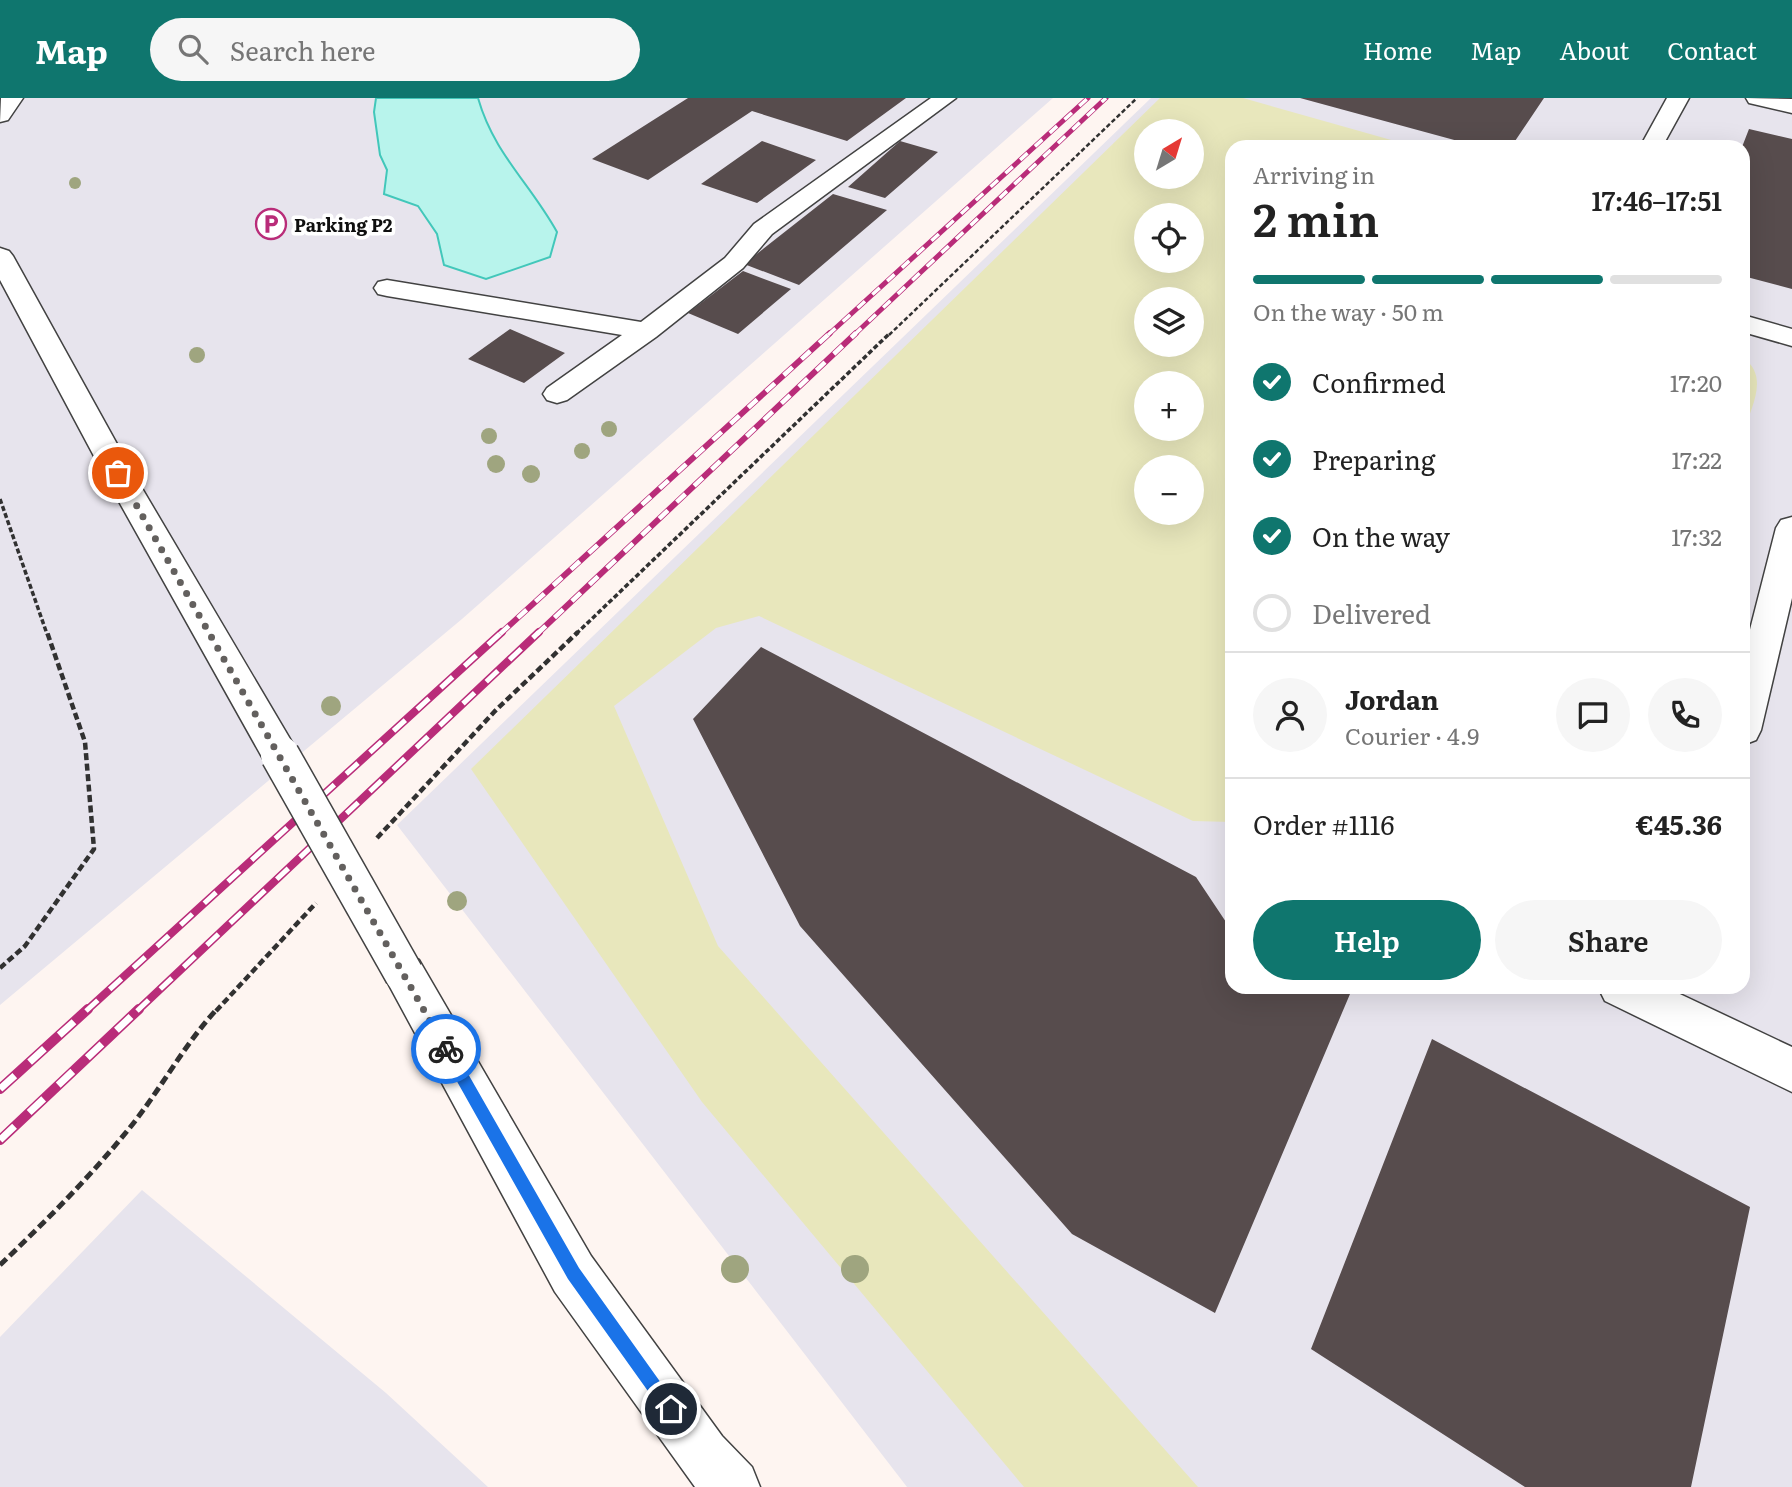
<!DOCTYPE html>
<html lang="en">
<head>
<meta charset="utf-8">
<style>
	:root { --surface:#fff; --page:#f6f6f6; --text:#222; --muted:#767676; --line:#e0e0e0; --accent:#0f766e }
	body { margin:0; font-family:Literata,serif; background:var(--page); color:var(--text); height:100vh; display:flex; flex-direction:column; font-size:26px; white-space:nowrap }
	* { box-sizing:border-box; margin:0 }
	p { font-size:23px; color:var(--muted) }
	.icon { flex:none; width:38px; height:38px; fill:none; stroke:currentColor; stroke-width:2; stroke-linecap:round; stroke-linejoin:round }
	.map { position:relative; flex:1; overflow:hidden }
	.drawer { position:absolute; left:1225px; top:42px; width:525px; height:854px; display:flex; flex-direction:column; background:var(--surface); border-radius:21px; box-shadow:0 7px 28px #0002 }
	.drawer>* { flex:none }
	.needle { width:46px; rotate:38deg }
	.controls { position:absolute; left:1134px; top:21px; display:grid; gap:14px }
	.controls a { display:grid; place-items:center; width:70px; height:70px; border-radius:50%; background:var(--surface); box-shadow:0 7px 28px #0002; font-size:35px }
	.pin { position:absolute; display:grid; place-items:center; width:60px; height:60px; color:#fff; margin:-30px; border:4px solid #fff; border-radius:50%; box-shadow:0 2px 7px #0007 }
	.courier { position:absolute; display:grid; place-items:center; width:70px; height:70px; margin:-35px; border:5px solid #1a73e8; border-radius:50%; background:#fff; color:#222; box-shadow:0 2px 9px #0007 }
	.head em { font-style:normal; font-weight:600 }
	.head div { display:flex; flex-direction:column-reverse }
	.head { display:flex; align-items:center; justify-content:space-between; height:119px; padding:0 28px }
	h1 { font-size:46px; font-weight:600; line-height:52px }
	.bar { display:grid; grid-template-columns:repeat(4,1fr); gap:10px 7px; align-content:center; height:84px; padding:0 28px }
	.bar i { height:9px; border-radius:5px; background:var(--line) }
	.bar .on { background:var(--accent) }
	.bar p { grid-column:span 4 }
	.line { display:flex; align-items:center; gap:18px; padding:0 28px; border-top:2px solid var(--line) }
	.line div { flex:1 }
	.round { display:grid; place-items:center; flex:none; width:74px; height:74px; border-radius:37px; background:var(--page) }
	ol { padding:0 28px; list-style:none }
	li { display:flex; align-items:center; gap:21px; height:77px }
	li p { margin-inline-start:auto }
	li .icon { padding:7px; border-radius:50%; background:var(--accent); color:#fff; stroke-width:4 }
	li:last-child { color:var(--muted) }
	li i { width:38px; height:38px; border:4px solid var(--line); border-radius:50% }
	.cta { display:flex; gap:14px; margin-top:auto; padding:14px 28px }
	.cta a { flex:1; height:80px; border-radius:42px; background:var(--accent); color:#fff; font-size:28px; font-weight:600; line-height:80px; text-align:center }
	.cta a+a { background:var(--page); color:var(--text) }
	header { display:flex; align-items:center; gap:42px; box-sizing:border-box; height:98px; padding:0 35px; background:var(--accent); color:#fff }
	header strong { font-size:33px }
	nav { display:flex; gap:38px; margin-inline-start:auto; font-size:24px }
	.search { width:490px; height:63px; background:var(--page); display:flex; align-items:center; gap:18px; box-sizing:border-box; padding:0 24px; border-radius:38px; color:var(--muted); font-size:26px }
	.map>svg:first-child { display:block }
</style>
</head>
<body>
<header>
<strong>Map</strong>
<div class="search"><svg class="icon" aria-label="search" viewBox="0 0 24 24"><circle cx="10" cy="10" r="6"/><path d="M15 15l6 6"/></svg>Search here</div>
<nav><a>Home</a><a>Map</a><a>About</a><a>Contact</a></nav>
</header>
<div class="map">
<svg width="1792" height="1389" viewBox="0 0 1792 1389">
	<rect width="100%" height="100%" fill="#fef5f1"/>
	<path fill="#e7e4ed" fill-rule="evenodd" d="M0 0H1053L462 521 0 907Z
		M1151 0H1792V1389H907L397 727ZM1146 33H1192V79H1146ZM1232 49H1743V889H1232ZM1146 117H1192V163H1146ZM1146 201H1192V247H1146ZM1146 285H1192V331H1146ZM1146 369H1192V415H1146Z
		M142 1092 386 1295 488 1389H0V1239Z"/>
	<path fill="#e8e7bc" fill-rule="evenodd" d="M1160 0H1243L1416 49H1232V724L1193 723 759 518 716 530 614 608 718 848 1198 1389H1024L702 1004 471 671ZM1146 33H1192V79H1146ZM1146 117H1192V163H1146ZM1146 201H1192V247H1146ZM1146 285H1192V331H1146ZM1146 369H1192V415H1146Z
		M1743 260C1770 278 1751 310 1743 335Z"/>
	<path fill="#b8f4ec" stroke="#42c7ba" stroke-width="2" d="M376 0H478C494 56 530 85 557 134L550 159 486 181 444 167 437 136 418 108 384 96 387 72 380 57 374 14Z"/>
	<path fill="#574c4d" d="M688 0H906L847 43 752 13 648 82 592 61Z
		M1300 0H1544L1511 49H1480Z
		M1749 31 1792 41V191L1743 178 1742 49Z
		M762 43 816 62 757 105 701 86Z
		M900 43 938 54 885 100 848 89Z
		M833 96 887 112 799 187 744 166Z
		M743 173 791 191 738 236 688 215Z
		M510 231 565 255 524 285 468 261Z
		M761 549 1196 779 1232 833V889H1337L1350 896 1215 1215 1072 1136 800 828 693 621Z
		M1432 941 1750 1109 1691 1389H1525L1311 1251Z"/>
	<g fill="none" stroke-linecap="round" stroke-linejoin="round">
		<g stroke="#424242" stroke-width="3">
			<path id="minor" d="M1 0H23L8 22 0 24Z
				M931 0H956L772 136 743 170 656 239 567 302 557 305 547 302 543 296 547 290 622 237 387 198 378 196 374 190 378 184 387 182 641 224 725 160 754 126Z
				M1667 0H1689L1662 49H1640Z
				M1746 0 1792 1V15L1749 5Z
				M0 150 9 153 13 158 133 375 293 646 299 657 293 668 280 672 267 668 103 375 0 182Z
				M1743 217 1792 231V248L1743 234Z
				M1792 419V500L1761 632 1756 642 1743 647V559L1776 430 1781 422Z
				M404 856 419 862 591 1158 722 1338 752 1369 760 1389H695L555 1194 383 876 389 862Z
				M1598 889H1665L1792 949V994L1605 903Z"/>
		</g>
		<path stroke="#313131" stroke-width="2.5" stroke-dasharray="4.5 2.5" stroke-linecap="butt" d="M889 237 1137 0"/>
		<path stroke="#313131" stroke-width="3.5" stroke-dasharray="5 2.5" stroke-linecap="butt" d="M0 401 47 536
			M576 536 890 235"/>
		<path stroke="#313131" stroke-width="4.5" stroke-dasharray="7 3.5" stroke-linecap="butt" d="M377 740 495 613 578 534
			M0 870 25 848 94 751 85 644 47 534
			M216 913 316 805"/>
		<path stroke="#313131" stroke-width="5" stroke-dasharray="9 4.5" stroke-linecap="butt" d="M0 1167C46 1123 92 1077 132 1027 162 989 184 947 217 911"/>
		<use href="#minor" fill="#fff" fill-rule="evenodd"/>
		<g stroke="#b92c79" stroke-width="5">
			<path id="rail-far3" d="M828 237 1088 0
				M854 237 1106 0"/>
		</g>
		<g stroke="#b92c79" stroke-width="6">
			<path id="rail-far2" d="M500 536 830 235
				M537 536 856 235"/>
		</g>
		<g stroke="#b92c79" stroke-width="8">
			<path id="rail-far1" d="M86 913 502 534
				M137 913 539 534"/>
		</g>
		<g stroke="#b92c79" stroke-width="10">
			<path id="rail" d="M0 991 88 911
				M0 1042 139 911"/>
		</g>
		<use href="#rail-far3" stroke="#fff" stroke-width="3.5" stroke-dasharray="10" stroke-linecap="butt"/>
		<use href="#rail-far2" stroke="#fff" stroke-width="4.5" stroke-dasharray="12" stroke-linecap="butt"/>
		<use href="#rail-far1" stroke="#fff" stroke-width="5" stroke-dasharray="16" stroke-linecap="butt"/>
		<use href="#rail" stroke="#fff" stroke-width="7" stroke-dasharray="20" stroke-linecap="butt"/>
		<g stroke="#424242" stroke-width="41" stroke-linecap="butt">
			<path id="minor-bridge" d="M280 657 404 876"/>
		</g>
		<use href="#minor-bridge" stroke="#fff" stroke-width="38"/>
	</g>
	<g fill="#9fa57f">
		<circle cx="75" cy="85" r="6"/>
		<circle cx="197" cy="257" r="8"/>
		<circle cx="609" cy="331" r="8"/>
		<circle cx="489" cy="338" r="8"/>
		<circle cx="582" cy="353" r="8"/>
		<circle cx="496" cy="366" r="9"/>
		<circle cx="531" cy="376" r="9"/>
		<circle cx="331" cy="608" r="10"/>
		<circle cx="457" cy="803" r="10"/>
		<circle cx="735" cy="1171" r="14"/>
		<circle cx="855" cy="1171" r="14"/>
	</g>
	<path fill="#1a73e8" d="M446 945 451 946 579 1170 676 1306 678 1311 676 1317 671 1319 665 1317 568 1181 441 955V946Z"/>
	<g fill="none" stroke-linecap="round" stroke-linejoin="round">
		<path stroke="#63605e" stroke-width="7" stroke-dasharray="0 12.6" d="M118 375 446 951"/>
	</g>
	<defs>
		<g id="parking-ring" transform="scale(1.575)"><circle r="9.5" fill="#fff" stroke="#b92c79" stroke-width="1.5"/><path d="M-3.5-5.5H1a3.5 3.5 0 0 1 0 7H-1V5.5H-3.5ZM-1-3.4V-.6H.8a1.4 1.4 0 0 0 0-2.8Z" fill="#b92c79"/></g>
	</defs>
	<g fill-rule="evenodd">
		<use href="#parking-ring" x="271" y="126"/>
	</g>
	<g text-anchor="middle" dominant-baseline="central" stroke-width="7" stroke-linejoin="round" paint-order="stroke">
		<g font-size="18" font-weight="bold" fill="#0f0f0f" stroke="#fff" text-anchor="start">
			<text x="294" y="126">Parking P2</text>
		</g>
	</g>
</svg>
<div class="controls">
<a><svg class="needle" viewBox="-14 -14 28 28"><path d="M0-13l5 13h-10z" fill="#e53935"/><path d="M0 13l5-13h-10z" fill="#767676"/></svg></a>
<a><svg class="icon" aria-label="locate" viewBox="0 0 24 24"><circle cx="12" cy="12" r="6"/><path d="M12 2v4M12 18v4M2 12h4M18 12h4"/></svg></a>
<a><svg class="icon" aria-label="layers" viewBox="0 0 24 24"><path d="M12 4l9 5-9 5-9-5zM3 14l9 5 9-5"/></svg></a>
<a>+</a>
<a>−</a>
</div>
<div class="pin" style="left:118px;top:375px;background:#ea580c"><svg class="icon" aria-label="bag" viewBox="0 0 24 24"><path d="M5 8h14l-1 12H6zM9 8a3 3 0 0 1 6 0"/></svg></div>
<div class="pin" style="left:671px;top:1311px;background:#1f2937"><svg class="icon" aria-label="home" viewBox="0 0 24 24"><path d="M3 11l9-7 9 7M6 9v11h12V9"/></svg></div>
<div class="courier" style="left:446px;top:951px"><svg class="icon" aria-label="bike" viewBox="0 0 24 24"><circle cx="6" cy="16" r="4"/><circle cx="18" cy="16" r="4"/><path d="M6 16l4-8h5l3 8M10 8l3 8H6M13 5h3"/></svg></div>
<section class="drawer">
<div class="head"><div><h1>2 min</h1><p>Arriving in</p></div><em>17:46–17:51</em></div>
<div class="bar"><i class="on"></i><i class="on"></i><i class="on"></i><i></i><p>On the way · 50 m</p></div>
<ol>
<li><svg class="icon" aria-label="check" viewBox="0 0 24 24"><path d="M5 12l5 5 9-10"/></svg>Confirmed<p>17:20</p></li>
<li><svg class="icon" aria-label="check" viewBox="0 0 24 24"><path d="M5 12l5 5 9-10"/></svg>Preparing<p>17:22</p></li>
<li><svg class="icon" aria-label="check" viewBox="0 0 24 24"><path d="M5 12l5 5 9-10"/></svg>On the way<p>17:32</p></li>
<li><i></i>Delivered</li>
</ol>
<div class="line" style="height:126px"><a class="round"><svg class="icon" aria-label="person" viewBox="0 0 24 24"><circle cx="12" cy="8" r="4"/><path d="M4 21q1-7 8-7t8 7"/></svg></a><div><b>Jordan</b><p>Courier · 4.9</p></div><a class="round"><svg class="icon" aria-label="chat" viewBox="0 0 24 24"><path d="M4 5h16v11H9l-5 4z"/></svg></a><a class="round"><svg class="icon" aria-label="phone" viewBox="0 0 24 24"><path d="M5 4h4l2 5-3 2q2 4 5 5l2-3 5 2v4C11 20 4 13 5 4z"/></svg></a></div>
<div class="line" style="height:91px"><div>Order #1116</div><b>€45.36</b></div>
<div class="cta"><a>Help</a><a>Share</a></div>
</section>
</div>
</body>
</html>
